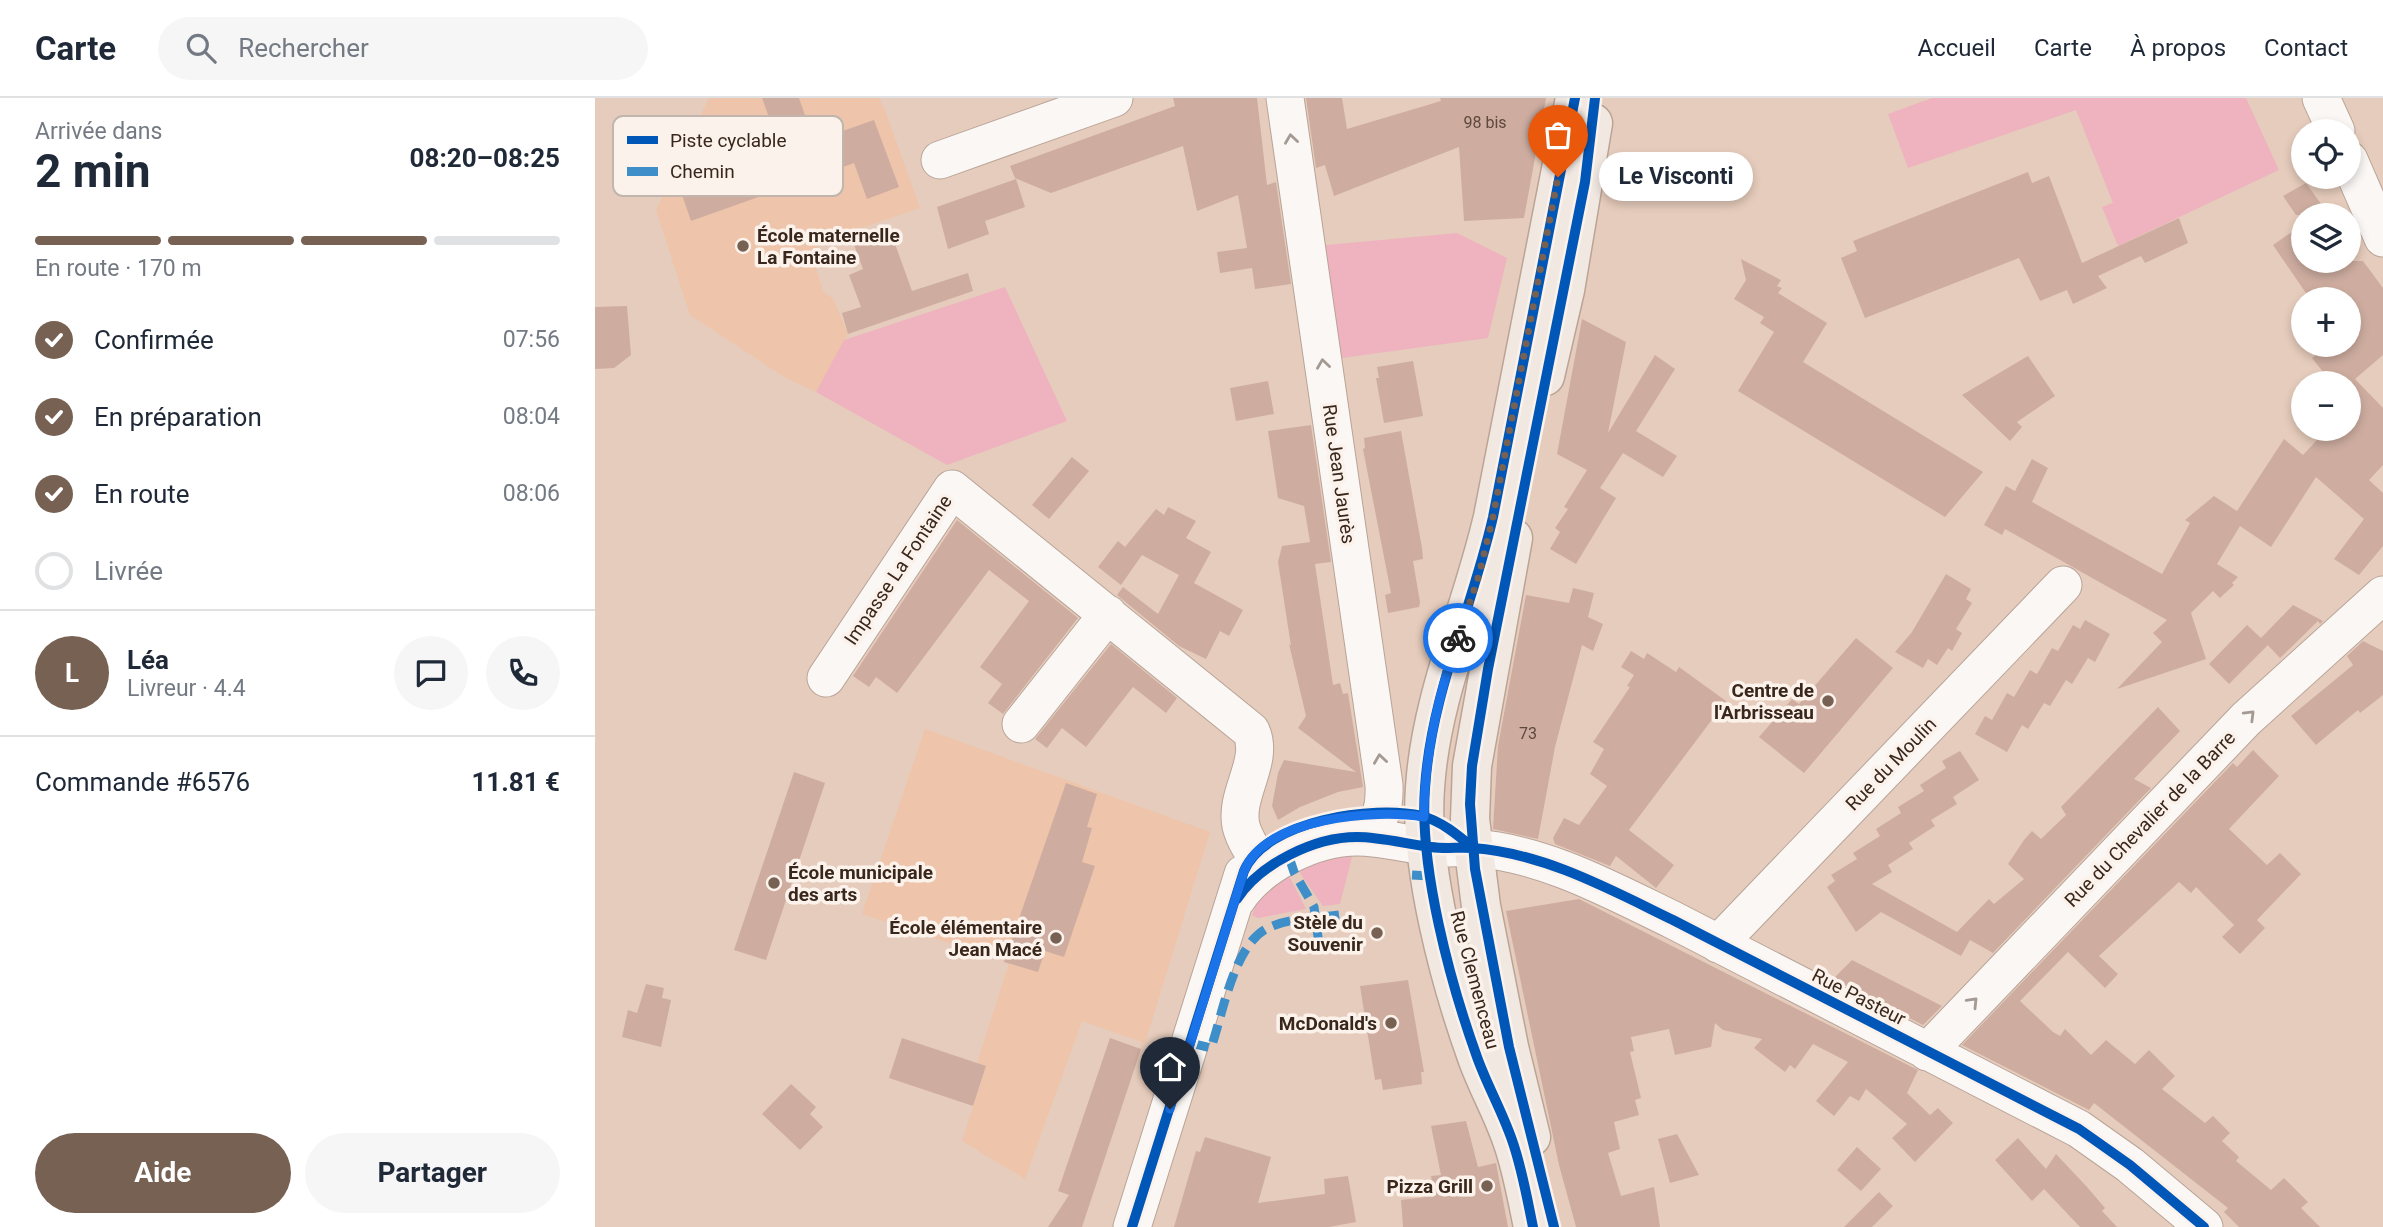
<!DOCTYPE html>
<html lang="fr">
<head>
<meta charset="utf-8">
<style>
	:root { --surface:#fff; --page:#f6f6f7; --text:#1f2937; --muted:#747a83; --line:#e0e1e3; --accent:#766153 }
	body { margin:0; font-family:Roboto,sans-serif; background:var(--page); color:var(--text); height:100vh; display:flex; flex-direction:column; font-size:26px; white-space:nowrap }
	* { box-sizing:border-box; margin:0 }
	p { font-size:23px; color:var(--muted) }
	.icon { flex:none; width:38px; height:38px; fill:none; stroke:currentColor; stroke-width:2; stroke-linecap:round; stroke-linejoin:round }
	.map { position:relative; flex:1; overflow:hidden }
	.panel { display:flex; flex-direction:column; background:var(--surface); width:595px }
	.panel>* { flex:none }
	.fabs { position:absolute; left:1696px; top:21px; display:grid; gap:14px }
	.fabs a { display:grid; place-items:center; width:70px; height:70px; border-radius:50%; background:var(--surface); box-shadow:0 4px 10px #0003; font-size:35px }
	.pin { position:absolute; display:grid; place-items:center; width:60px; height:60px; color:#fff; margin:-72px -30px; border-radius:50% 50% 50% 0; rotate:-45deg; box-shadow:0 0 7px #0007 }
	.pin .icon { rotate:45deg }
	.courier { position:absolute; display:grid; place-items:center; width:70px; height:70px; margin:-35px; border:5px solid #1a73e8; border-radius:50%; background:#fff; color:#222; box-shadow:0 2px 9px #0007 }
	.bubble { position:absolute; height:49px; border-radius:24px; background:var(--surface); box-shadow:0 4px 10px #0003; font-size:23px; font-weight:700; line-height:49px; text-align:center }
	.head em { font-style:normal; font-weight:700 }
	.head div { display:flex; flex-direction:column-reverse }
	.head { display:flex; align-items:center; justify-content:space-between; height:119px; padding:0 35px }
	h1 { font-size:46px; font-weight:700; line-height:52px }
	.bar { display:grid; grid-template-columns:repeat(4,1fr); gap:10px 7px; align-content:center; height:84px; padding:0 35px }
	.bar i { height:9px; border-radius:5px; background:var(--line) }
	.bar .active { background:var(--accent) }
	.bar p { grid-column:span 4 }
	.line { display:flex; align-items:center; gap:18px; padding:0 35px; border-top:2px solid var(--line) }
	.line div { flex:1 }
	.round { display:grid; place-items:center; flex:none; width:74px; height:74px; border-radius:37px; background:var(--page) }
	ol { padding:0 35px; list-style:none }
	li { display:flex; align-items:center; gap:21px; height:77px }
	li p { margin-inline-start:auto }
	li .icon { padding:7px; border-radius:50%; background:var(--accent); color:#fff; stroke-width:4 }
	li:last-child { color:var(--muted) }
	li i { width:38px; height:38px; border:4px solid var(--line); border-radius:50% }
	.primary-button { display:flex; gap:14px; margin-top:auto; padding:14px 35px }
	.primary-button a { flex:1; height:80px; border-radius:42px; background:var(--accent); color:#fff; font-size:28px; font-weight:700; line-height:80px; text-align:center }
	.primary-button a+a { background:var(--page); color:var(--text) }
	header { display:flex; align-items:center; gap:42px; box-sizing:border-box; height:98px; padding:0 35px; background:var(--surface); border-bottom:2px solid var(--line) }
	header strong { font-size:33px }
	nav { display:flex; gap:38px; margin-inline-start:auto; font-size:24px }
	.search { width:490px; height:63px; background:var(--page); display:flex; align-items:center; gap:18px; box-sizing:border-box; padding:0 24px; border-radius:38px; color:var(--muted); font-size:26px }
	main { display:flex; flex:1; min-height:0 }
	.map>svg:first-child { display:block }
</style>
</head>
<body>
<header>
<strong>Carte</strong>
<div class="search"><svg class="icon" aria-label="search" viewBox="0 0 24 24"><circle cx="10" cy="10" r="6"/><path d="M15 15l6 6"/></svg>Rechercher</div>
<nav><a>Accueil</a><a>Carte</a><a>À propos</a><a>Contact</a></nav>
</header>
<main>
<section class="panel">
<div class="head"><div><h1>2 min</h1><p>Arrivée dans</p></div><em>08:20–08:25</em></div>
<div class="bar"><i class="active"></i><i class="active"></i><i class="active"></i><i></i><p>En route · 170 m</p></div>
<ol>
<li><svg class="icon" aria-label="check" viewBox="0 0 24 24"><path d="M5 12l5 5 9-10"/></svg>Confirmée<p>07:56</p></li>
<li><svg class="icon" aria-label="check" viewBox="0 0 24 24"><path d="M5 12l5 5 9-10"/></svg>En préparation<p>08:04</p></li>
<li><svg class="icon" aria-label="check" viewBox="0 0 24 24"><path d="M5 12l5 5 9-10"/></svg>En route<p>08:06</p></li>
<li><i></i>Livrée</li>
</ol>
<div class="line" style="height:126px"><b class="round" style="background:var(--accent);color:#fff">L</b><div><b>Léa</b><p>Livreur · 4.4</p></div><a class="round"><svg class="icon" aria-label="chat" viewBox="0 0 24 24"><path d="M4 5h16v11H9l-5 4z"/></svg></a><a class="round"><svg class="icon" aria-label="phone" viewBox="0 0 24 24"><path d="M5 4h4l2 5-3 2q2 4 5 5l2-3 5 2v4C11 20 4 13 5 4z"/></svg></a></div>
<div class="line" style="height:91px"><div>Commande #6576</div><b>11.81 €</b></div>
<div class="primary-button"><a>Aide</a><a>Partager</a></div>
</section>
<div class="map">
<svg width="1788" height="1129" viewBox="0 0 1788 1129">
	<rect width="100%" height="100%" fill="#e6ccbc"/>
	<path fill="#eec4aa" d="M114 0H284L290 12 325 110 232 142 216 153 228 193 239 202 253 236 221 294 191 280 95 217 61 112Z
		M330 631 615 734 550 945 487 923 430 1081 367 1043 391 969 382 965 414 865 267 816Z"/>
	<path fill="#eeb3be" d="M1337 0H1651L1684 72 1523 148 1507 109 1518 105 1481 12 1313 70 1293 16Z
		M862 135 912 160 893 240 740 261 721 148Z
		M410 189 472 323 352 367 221 294 249 242Z
		M758 755 745 806 728 808 705 775 707 769Z
		M692 774 711 811 663 820 657 817 667 791Z"/>
	<path fill="#ceada0" d="M167 0H204L219 43 279 22 304 89 272 101 259 65 96 123 85 91 187 55Z
		M578 0H662L672 87 681 84 696 186 660 191 657 170 625 175 622 154 652 150 643 97 602 113 588 48 456 95 420 80 415 68 580 8Z
		M711 0H747L752 31 846 3 845 0H951L929 120 869 123 864 49 739 98 730 67 721 70Z
		M1433 74 1437 85 1454 78 1487 165 1584 120 1593 145 1550 165 1546 158 1503 178 1512 190 1478 206 1472 192 1445 203 1424 160 1270 220 1246 160 1262 153 1258 143Z
		M421 81 430 109 390 123 394 136 353 151 342 109Z
		M1711 85 1734 117H1701L1688 98Z
		M1708 126V163H1768L1788 190V257L1760 281 1788 310V367L1774 382 1788 395V448L1764 477 1739 461 1769 421 1721 379 1676 449 1645 428 1622 466 1643 479 1637 485 1639 487 1625 500 1618 493 1596 515 1611 561 1522 591 1567 544 1558 535 1572 522 1410 431 1407 437 1389 427 1411 388 1420 393 1437 361 1453 370 1437 404 1567 476 1595 425 1590 422 1619 398 1642 413 1689 341 1708 357 1732 331H1754V285H1737L1717 260 1735 247H1754V201H1715L1678 147Z
		M283 131 288 146 299 143 317 193 373 175 378 193 253 236 247 215 266 209 254 177 268 171 257 141Z
		M1146 161 1186 182 1182 188 1187 190 1183 195 1232 225 1208 264 1388 374 1350 419 1143 293 1179 234 1165 225 1169 219 1139 201 1151 182Z
		M32 208 36 257 19 270 0 271V209Z
		M987 221 1031 244 1013 335 1060 257 1080 271 1041 333 1082 358 1068 379 1028 355 1005 390 1021 400 981 466 955 451 965 434 960 430 973 411 969 409 992 372 962 356Z
		M1433 258 1460 298 1422 324 1427 329 1415 343 1367 297Z
		M818 263 828 318 789 325 781 280H784L782 269Z
		M673 283 679 316 641 323 635 290Z
		M716 327 736 464 720 466 738 587 745 585 748 596 753 595 768 689 743 694 705 709 683 722 677 708 683 675 689 662 761 674 703 630 711 618 694 546 696 548 683 464 687 448 715 444 709 408 683 400 673 333Z
		M806 333 827 450 828 461 818 463 825 504 824 509 793 515 790 497 796 495 768 351 770 350 769 340Z
		M477 359 494 373 454 421 437 407Z
		M573 409 601 423 591 440 616 454 599 485 648 512 634 538 625 533 611 561 584 548 522 497 528 489 563 516 584 477 593 482 547 457 526 487 503 469 523 443 530 449 561 411 569 417Z
		M362 422 483 520 408 616 393 605 407 586 385 569 434 503 394 472 302 595 281 579 274 589 258 578Z
		M1351 476 1376 491 1371 501 1377 505 1361 531 1367 535 1357 553 1353 550 1342 567 1333 561 1328 570 1300 554 1317 534Z
		M978 490 999 495 993 519 1008 526 998 553 987 547 960 649 943 741 898 731 903 648 931 497 974 505Z
		M1698 507 1728 523 1725 526 1723 523 1685 560 1668 542 1673 547 1634 586 1614 566 1652 527 1666 540Z
		M1490 522 1515 536 1500 564 1493 560 1477 586 1471 582 1455 608 1449 605 1433 631 1427 627 1412 654 1380 636 1390 618 1397 622 1412 595 1419 599 1435 572 1442 576 1457 550 1463 553 1478 527 1485 531Z
		M1261 540 1298 570 1209 675 1164 639 1197 601 1204 606Z
		M1768 543 1788 553V597L1765 615 1763 612 1721 647 1696 618 1758 567 1752 558Z
		M516 546 582 600 571 615 538 589 491 649 467 630 452 650 440 641Z
		M1036 553 1049 561 1052 555 1081 574 1084 569 1131 603 1034 732 1079 767 1061 790 1021 758 1015 768 960 746 958 740 969 720 984 727 1012 688 995 676 1009 651 998 644 1035 589 1032 588 1039 577 1026 569Z
		M1563 609 1585 633 1539 681 1556 690 1398 855 1375 842 1366 858 1286 814 1261 834 1232 789 1240 783 1236 777 1262 761 1258 755 1285 738 1281 731 1306 715 1303 709 1329 693 1325 687 1351 670 1347 663 1365 653 1384 682 1358 699 1362 706 1336 722 1340 728 1314 745 1318 751 1293 767 1297 774 1277 786 1362 834 1394 801 1399 806 1429 781 1413 766 1429 742 1437 733 1446 741 1471 717 1466 709Z
		M1658 652 1684 678 1634 731 1672 767 1685 755 1706 776 1662 822 1670 830 1645 856 1627 839 1639 827 1601 789 1596 795 1584 784 1504 858 1523 876 1510 890 1473 854 1425 903 1458 934 1465 938 1470 931 1496 957 1511 942 1540 966 1554 952 1580 978 1567 991 1610 1025 1618 1018 1635 1035 1627 1043 1644 1059 1641 1063 1676 1092 1689 1080 1713 1104 1706 1110 1725 1129H1644L1629 1114 1633 1110 1499 1005 1494 1012 1367 947 1638 665 1642 669Z
		M199 674 230 685 171 862 139 852Z
		M471 685 502 696 492 729 497 730 487 764 500 768 469 859 450 853 443 874 409 864Z
		M984 801 1317 969 1323 972 1312 995 1335 1017 1343 1010 1358 1025 1320 1064 1297 1040 1312 1026 1271 991 1264 1003 1255 998 1239 1018 1221 1003 1253 964 1218 946 1200 971 1195 967 1190 974 1159 950 1167 941 1128 932 1120 925 1116 949 1080 957 1074 931 1036 939 1039 953 1035 954 1046 1000 1040 1002 1044 1017 1019 1024 1025 1051 1013 1055 1026 1098 1059 1089 1065 1129H981L964 1067 911 813Z
		M1257 862 1347 908 1328 927 1238 881Z
		M813 882 829 974H826L827 986 788 992 786 981 780 982 765 888Z
		M51 886 69 890 67 900 76 902 66 949 27 939 33 912 42 915Z
		M307 940 391 968 378 1008 294 980Z
		M515 940 546 951 487 1129H453L474 1097 463 1093Z
		M196 986 221 1009 215 1016 228 1029 205 1052 167 1016Z
		M871 1023 883 1069 901 1065 913 1129H808L806 1102 839 1098 836 1078 846 1077 836 1028Z
		M1082 1036 1104 1077 1075 1085 1063 1041Z
		M610 1039 676 1059 663 1105 730 1096 729 1081 753 1078 761 1124 734 1129H579L601 1053 605 1054Z
		M1423 1040 1451 1071 1461 1056 1492 1089 1510 1110 1507 1113 1522 1129H1485L1449 1091 1437 1103 1400 1062Z
		M1262 1049 1286 1071 1266 1093 1242 1072Z
		M1284 1094 1298 1108 1277 1129H1249Z"/>
	<g fill="none" stroke-linecap="round" stroke-linejoin="round">
		<g stroke="#b8a498" stroke-width="39">
			<path id="minor" d="M690 0 789 687C790 712 785 731 760 739
				M1726 0 1741 33
				M345 62 519 0
				M1754 62 1788 140
				M231 580 357 391 656 633C670 663 639 696 646 728 650 744 661 758 670 771
				M426 626 513 516
				M642 801C665 766 719 739 762 739 786 739 811 746 836 749 850 751 864 749 878 750 949 755 1016 792 1078 822L1484 1031 1535 1067 1609 1129
				M1123 846 1468 487
				M1332 954 1651 621 1788 497
				M537 1129 648 776"/>
		</g>
		<g stroke="#bba496" stroke-width="41">
			<path id="major" d="M950 278 970 192 998 25
				M918 440 877 668 875 721 886 808 914 949 936 1039
				M938 1129C932 1100 927 1070 917 1042 907 1013 892 987 882 959 855 884 824 769 830 690 836 596 877 511 898 419L980 0"/>
		</g>
		<use href="#minor" stroke="#fbf7f5" stroke-width="37"/>
		<use href="#major" stroke="#f1e8e2" stroke-width="38"/>
		<path stroke="#3e8fc9" stroke-width="9" stroke-dasharray="18 9" stroke-linecap="butt" d="M694 759 699 774 719 809 725 854
			M817 777 836 778
			M596 945 616 950C628 915 639 846 673 830 693 820 722 820 744 817"/>
		<g stroke="#fcf2ec" stroke-width="15">
			<path id="cycleway" d="M642 801C665 766 719 739 762 739 786 739 811 746 836 749 850 751 864 749 878 750 949 755 1016 792 1078 822L1484 1031 1535 1067 1609 1129
				M537 1129 649 773C671 722 778 707 827 718 846 723 863 737 878 750
				M938 1129C932 1100 927 1070 917 1042 907 1013 892 987 882 959 855 884 824 769 830 690 836 596 877 511 898 419L980 0
				M959 1129 914 949 880 771 875 706 877 668 893 571 990 84 1000 0"/>
		</g>
		<use href="#cycleway" stroke="#0057b8" stroke-width="10"/>
	</g>
	<defs><path id="oneway-chevron" d="M-2-3.5L2.5 0L-2 3.5" fill="none" stroke-width="1.6" stroke-linecap="round" stroke-linejoin="round" transform="scale(1.75)"/></defs>
	<g stroke="#a49993">
		<use href="#oneway-chevron" transform="translate(696 41) rotate(-98)"/>
		<use href="#oneway-chevron" transform="translate(728 266) rotate(-98)"/>
		<use href="#oneway-chevron" transform="translate(1655 617) rotate(-45)"/>
		<use href="#oneway-chevron" transform="translate(785 661) rotate(-98)"/>
		<use href="#oneway-chevron" transform="translate(1378 904) rotate(-46)"/>
	</g>
	<g fill="none" stroke-linecap="round" stroke-linejoin="round">
		<path stroke="#766153" stroke-width="7" stroke-dasharray="0 12.6" d="M863 540 884 477 898 419 963 79"/>
		<path stroke="#1a73e8" stroke-width="9" d="M575 1011 649 773C671 719 780 711 829 719 829 657 843 598 863 540"/>
	</g>
	<g fill="#766153" stroke="#fcf2ec" stroke-width="2.5">
		<circle cx="148" cy="148" r="7"/>
		<circle cx="1233" cy="603" r="7"/>
		<circle cx="179" cy="785" r="7"/>
		<circle cx="782" cy="835" r="7"/>
		<circle cx="461" cy="840" r="7"/>
		<circle cx="796" cy="925" r="7"/>
		<circle cx="892" cy="1088" r="7"/>
	</g>
	<g text-anchor="middle" dominant-baseline="central" stroke-width="7" stroke-linejoin="round" paint-order="stroke">
		<g font-size="16" fill="#5e483c">
			<text x="890" y="24">98 bis</text>
			<text x="933" y="635">73</text>
		</g>
		<g font-size="19" font-weight="bold" fill="#39271b" stroke="#fcf2ec" text-anchor="end">
			<text x="162" y="137" text-anchor="start">École maternelle<tspan x="162" dy="22">La Fontaine</tspan></text>
			<text x="1219" y="592">Centre de<tspan x="1219" dy="22">l'Arbrisseau</tspan></text>
			<text x="193" y="774" text-anchor="start">École municipale<tspan x="193" dy="22">des arts</tspan></text>
			<text x="768" y="824">Stèle du<tspan x="768" dy="22">Souvenir</tspan></text>
			<text x="447" y="829">École élémentaire<tspan x="447" dy="22">Jean Macé</tspan></text>
			<text x="782" y="925">McDonald's</text>
			<text x="878" y="1088">Pizza Grill</text>
		</g>
		<g font-size="19" fill="#39271b" stroke="#fcf2ec">
			<text transform="translate(744 376) rotate(82)">Rue Jean Jaurès</text>
			<text transform="translate(303 472) rotate(-56)">Impasse La Fontaine</text>
			<text transform="translate(1296 666) rotate(-46)">Rue du Moulin</text>
			<text transform="translate(1555 721) rotate(-46)">Rue du Chevalier de la Barre</text>
			<text transform="translate(880 882) rotate(75)">Rue Clemenceau</text>
			<text transform="translate(1264 899) rotate(27)">Rue Pasteur</text>
		</g>
	</g>
	<rect x="18" y="18" width="230" height="80" rx="10" fill="#fcf2ec" stroke="#c2b5ad" stroke-width="2"/>
	<rect x="32" y="38" width="31" height="8" fill="#0057b8"/>
	<rect x="32" y="69" width="31" height="9" fill="#3e8fc9"/>
	<g font-size="19" fill="#39271b">
		<text x="75" y="49">Piste cyclable</text>
		<text x="75" y="80">Chemin</text>
	</g>
</svg>
<div class="fabs">
<a><svg class="icon" aria-label="locate" viewBox="0 0 24 24"><circle cx="12" cy="12" r="6"/><path d="M12 2v4M12 18v4M2 12h4M18 12h4"/></svg></a>
<a><svg class="icon" aria-label="layers" viewBox="0 0 24 24"><path d="M12 4l9 5-9 5-9-5zM3 14l9 5 9-5"/></svg></a>
<a>+</a>
<a>−</a>
</div>
<div class="pin" style="left:963px;top:79px;background:#ea580c"><svg class="icon" aria-label="bag" viewBox="0 0 24 24"><path d="M5 8h14l-1 12H6zM9 8a3 3 0 0 1 6 0"/></svg></div>
<div class="pin" style="left:575px;top:1011px;background:#1f2937"><svg class="icon" aria-label="home" viewBox="0 0 24 24"><path d="M3 11l9-7 9 7M6 9v11h12V9"/></svg></div>
<div class="courier" style="left:863px;top:540px"><svg class="icon" aria-label="bike" viewBox="0 0 24 24"><circle cx="6" cy="16" r="4"/><circle cx="18" cy="16" r="4"/><path d="M6 16l4-8h5l3 8M10 8l3 8H6M13 5h3"/></svg></div>
<div class="bubble" style="left:1004px;top:54px;width:154px">Le Visconti</div>
</div>
</main>
</body>
</html>
